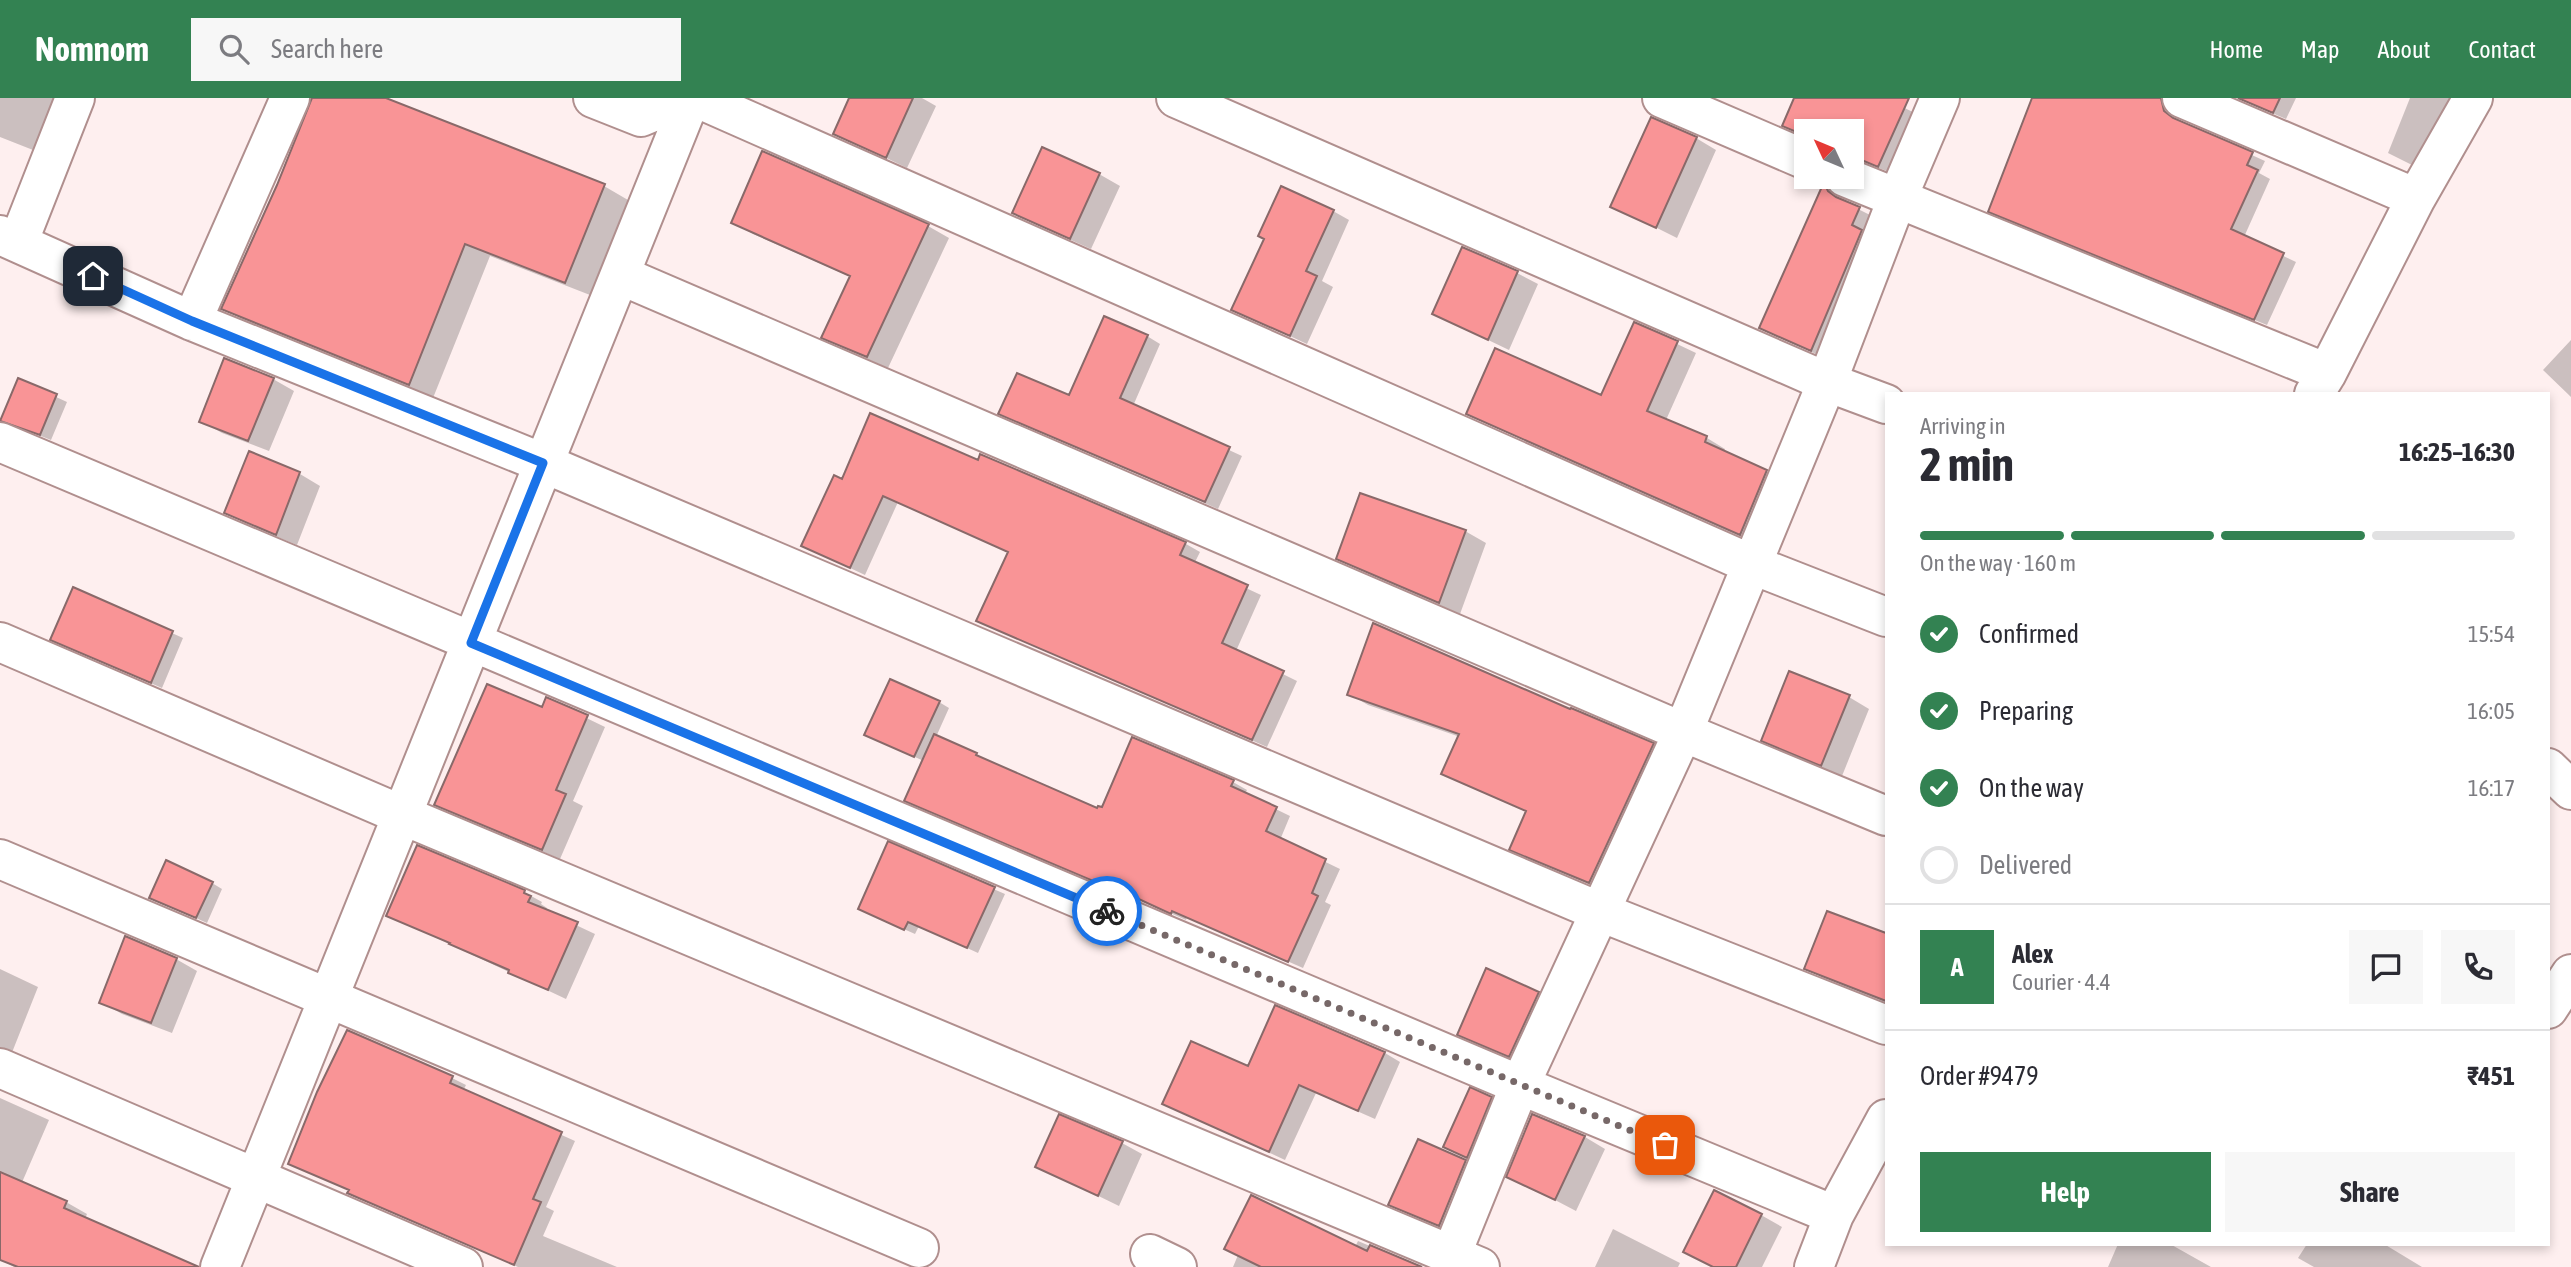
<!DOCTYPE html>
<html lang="en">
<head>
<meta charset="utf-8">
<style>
	:root { --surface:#fff; --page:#f7f7f7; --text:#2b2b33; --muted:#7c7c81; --line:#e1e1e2; --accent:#338252 }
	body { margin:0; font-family:"Asap Condensed",sans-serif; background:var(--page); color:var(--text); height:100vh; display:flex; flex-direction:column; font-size:26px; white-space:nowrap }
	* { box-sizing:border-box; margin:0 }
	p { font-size:23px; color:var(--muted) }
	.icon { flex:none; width:38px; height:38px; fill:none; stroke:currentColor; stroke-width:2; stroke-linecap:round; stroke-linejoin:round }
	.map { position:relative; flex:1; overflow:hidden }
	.drawer { position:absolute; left:1885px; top:294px; width:665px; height:854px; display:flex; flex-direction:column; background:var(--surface); border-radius:0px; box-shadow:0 4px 10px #0003 }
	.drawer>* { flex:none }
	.needle { width:46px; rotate:314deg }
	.buttons { position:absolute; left:1794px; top:21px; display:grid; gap:14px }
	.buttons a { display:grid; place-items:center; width:70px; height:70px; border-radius:0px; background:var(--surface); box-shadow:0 4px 10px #0003; font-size:35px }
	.pin { position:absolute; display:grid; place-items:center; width:60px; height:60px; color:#fff; margin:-30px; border-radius:14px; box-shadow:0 4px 10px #0006 }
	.courier { position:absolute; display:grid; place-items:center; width:70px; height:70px; margin:-35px; border:5px solid #1a73e8; border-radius:50%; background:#fff; color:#222; box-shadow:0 2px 9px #0007 }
	.headline em { font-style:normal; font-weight:700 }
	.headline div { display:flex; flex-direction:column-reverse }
	.headline { display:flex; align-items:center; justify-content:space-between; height:119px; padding:0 35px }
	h1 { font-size:46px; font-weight:700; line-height:52px }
	.bar { display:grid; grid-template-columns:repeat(4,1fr); gap:10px 7px; align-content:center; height:84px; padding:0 35px }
	.bar i { height:9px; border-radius:5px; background:var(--line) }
	.bar .selected { background:var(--accent) }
	.bar p { grid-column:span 4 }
	.line { display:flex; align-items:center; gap:18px; padding:0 35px; border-top:2px solid var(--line) }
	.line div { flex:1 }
	.round { display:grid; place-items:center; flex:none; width:74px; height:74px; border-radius:0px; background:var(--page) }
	ol { padding:0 35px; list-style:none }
	li { display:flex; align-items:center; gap:21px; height:77px }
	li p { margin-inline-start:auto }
	li .icon { padding:7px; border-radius:50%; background:var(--accent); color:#fff; stroke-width:4 }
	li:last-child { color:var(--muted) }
	li i { width:38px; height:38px; border:4px solid var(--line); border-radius:50% }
	.primary-button { display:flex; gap:14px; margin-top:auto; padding:14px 35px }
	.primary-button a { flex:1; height:80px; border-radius:0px; background:var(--accent); color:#fff; font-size:28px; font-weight:700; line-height:80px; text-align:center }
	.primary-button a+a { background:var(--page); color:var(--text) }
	header { display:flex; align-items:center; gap:42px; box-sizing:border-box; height:98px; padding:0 35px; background:var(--accent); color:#fff }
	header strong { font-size:33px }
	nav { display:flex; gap:38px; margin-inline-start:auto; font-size:24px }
	.search { width:490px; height:63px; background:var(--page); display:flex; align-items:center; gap:18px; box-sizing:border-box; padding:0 24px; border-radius:0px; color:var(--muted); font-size:26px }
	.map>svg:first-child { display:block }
</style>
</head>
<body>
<header>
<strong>Nomnom</strong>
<div class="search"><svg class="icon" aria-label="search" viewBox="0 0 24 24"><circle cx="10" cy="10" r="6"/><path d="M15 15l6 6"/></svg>Search here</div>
<nav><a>Home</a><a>Map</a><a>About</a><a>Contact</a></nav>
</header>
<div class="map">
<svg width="2571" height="1169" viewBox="0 0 2571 1169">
	<rect width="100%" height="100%" fill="#feefef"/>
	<path fill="#0003" d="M0 0H54L33 52 0 39Z
		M314 0H389L388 3 604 88 628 102 590 197 490 158 433 300 247 224 223 210 279 87Z
		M851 0H922L936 8 907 70 835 35Z
		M1796 0H1884L1919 17 1892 75 1868 66 1858 64 1852 67V33H1806V39L1784 27Z
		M2034 0H2174L2173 12 2181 25 2265 63 2259 75 2270 81 2244 139 2296 164 2267 227 2003 120 1991 113Z
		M2237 0H2296L2286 21Z
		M2410 0H2472L2428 75 2388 55Z
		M1696 40 1716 52 1677 140 1613 108Z
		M763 55 928 128 949 140 888 270 844 251 824 239 851 179 753 136 733 124Z
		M1099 76 1120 88 1091 151 1035 126 1014 115Z
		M1825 87 1845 98 1848 106 1880 122 1832 263 1782 241 1761 229Z
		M1333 113 1349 122 1322 183 1333 189 1307 246 1234 212Z
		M1517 175 1538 186 1509 252 1434 216Z
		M1635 226 1696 255 1666 322 1707 340 1725 351 1724 354 1785 384 1759 447 1487 326 1468 315 1602 299Z
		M1147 238 1160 246 1133 308 1242 358 1218 411 1001 315 1070 300Z
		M2571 242V299L2543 272Z
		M273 281 294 293 269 353 222 335 201 323Z
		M19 282 67 304 51 342 1 322Z
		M250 355 300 376 320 388 297 447 246 426 226 414Z
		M981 358 1186 446 1200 454 1194 466 1261 497 1236 553 1297 583 1267 649 978 523 1010 454 898 404 865 477 818 455 843 383 979 364Z
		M1465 433 1486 445 1460 516 1359 472 1339 460Z
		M74 491 183 540 162 590 62 547Z
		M1349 596 1653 647 1672 658 1609 795 1531 762 1511 751 1528 714 1463 686 1444 675 1460 639 1368 607Z
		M1849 599 1869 611 1842 678 1784 654 1763 642Z
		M547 601 605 629 573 703 583 708 560 761 454 716 436 706 543 612Z
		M939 604 949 610 936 639 1098 712 1233 684 1247 692 1245 696 1290 718 1280 742 1340 771 1325 804 1331 807 1303 870 1187 819 1186 822 1127 796V797L920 710 906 702 924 663 876 642Z
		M889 746 1005 796 978 855 919 828 915 836 870 816Z
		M212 785 222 791 207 825 152 800Z
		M524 794 542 804 541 806 547 810 546 813 595 836 566 901 388 817Z
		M1828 815 1886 837V905L1826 882 1806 870Z
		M126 841 176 861 197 873 172 935 122 916 101 904Z
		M0 871 38 889 11 957 0 952Z
		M1538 896 1558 908 1530 969 1480 948 1459 936Z
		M1276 909 1385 955 1400 964 1375 1021 1316 995 1285 1062 1164 1006 1249 971Z
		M452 980 466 987 463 993 575 1043 546 1109 554 1113 543 1138 617 1169H518L363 1102 349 1095 350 1093 290 1065Z
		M0 1000 49 1022 20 1089 0 1081Z
		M1491 1000 1511 1012 1488 1070 1445 1048Z
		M1533 1018 1585 1039 1605 1051 1576 1113 1509 1078Z
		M1122 1045 1142 1056 1119 1108 1037 1068Z
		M1465 1064 1486 1076 1460 1139 1411 1118 1390 1106Z
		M66 1104 87 1116 85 1121 144 1169H14L0 1161V1150Z
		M1761 1117 1782 1129 1762 1169H1713Z
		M1613 1131 1680 1165 1678 1169H1595Z
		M1358 1143 1419 1169H1233L1238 1157 1355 1149Z
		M2118 1146H2170L2211 1169H2108Z
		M2307 1146H2384L2422 1169H2314L2298 1160Z"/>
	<path fill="#f99496" stroke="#896969" stroke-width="2" d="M312 0H386L605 86 565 185 465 146 409 287 221 211 277 87Z
		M849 0H913L886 60 833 36Z
		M1794 0H1909L1878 69 1852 58V33H1806V38L1782 28Z
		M2032 0H2161L2164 13 2173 20 2253 54 2247 67 2258 72 2231 131 2284 155 2254 222 1988 114Z
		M2238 0H2280L2273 15Z
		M1651 19 1697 39 1656 130 1610 109Z
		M1042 49 1100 75 1070 141 1012 115Z
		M762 53 929 126 867 259 821 240 850 178 731 125Z
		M1824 84 1828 93 1836 99 1860 109 1852 127 1862 132 1811 253 1759 230Z
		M1281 88 1334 112 1306 173 1317 178 1290 238 1231 212 1264 141 1258 138Z
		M1462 149 1518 173 1488 242 1432 216Z
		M1104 218 1148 237 1120 300 1230 349 1205 404 998 316 1017 275 1069 297Z
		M1634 224 1678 243 1647 313 1707 338 1705 344 1767 372 1740 437 1466 316 1495 250 1601 297Z
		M224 260 274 280 248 343 199 324Z
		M18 280 57 296 40 337 0 323Z
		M870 315 978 362 980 356 1186 444 1180 457 1248 487 1222 545 1284 573 1252 642 976 523 1008 454 883 398 850 470 801 448 834 377 842 381Z
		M249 353 300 374 276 437 224 415Z
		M1360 395 1466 432 1439 505 1336 461Z
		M73 489 173 533 151 585 50 542Z
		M1373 525 1570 611 1571 610 1654 645 1589 785 1509 752 1526 713 1441 676 1459 636 1347 597Z
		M1789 573 1850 597 1821 668 1761 643Z
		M890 581 940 603 914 659 864 637Z
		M487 586 542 609 546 599 588 617 556 692 566 696 542 752 434 707Z
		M934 636 977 655 976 657 1097 710 1098 708 1102 709 1132 639 1234 682 1231 688 1277 709 1266 733 1326 761 1312 795 1318 798 1288 864 1172 813 1171 816 1113 789 1112 791 904 703Z
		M888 743 995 789 967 850 908 824 904 832 858 811Z
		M417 747 525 792 524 795 531 798 528 804 578 824 548 892 508 875 509 872 449 846 450 845 386 818Z
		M166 762 213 784 196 820 149 800Z
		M1827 813 1886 835V903L1804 871Z
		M125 838 177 860 151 925 99 905Z
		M1486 870 1539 894 1509 959 1457 937Z
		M1275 907 1385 954 1358 1013 1299 987 1269 1054 1162 1006 1191 943 1248 968Z
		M347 932 453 978 450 985 562 1034 533 1101 541 1104 514 1167 347 1095 349 1092 288 1066 317 994Z
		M1470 989 1492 999 1467 1060 1443 1049Z
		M1059 1016 1123 1043 1098 1098 1035 1069Z
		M1532 1016 1585 1038 1555 1102 1506 1079Z
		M1418 1041 1466 1062 1439 1128 1388 1107Z
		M0 1074 67 1103 64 1110 199 1169H18L0 1162Z
		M1714 1092 1762 1116 1736 1169H1713L1683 1154Z
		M1251 1097 1367 1153 1370 1147 1422 1169H1261L1224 1151Z"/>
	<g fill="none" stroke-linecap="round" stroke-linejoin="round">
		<g stroke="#b08f8e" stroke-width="42">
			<path id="minor" d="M593 0 641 19 686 0
				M697 0 1753 467 1886 519
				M1176 0 1827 284 1886 306
				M1662 0 1806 62
				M2182 0 2416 100
				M1845 79 2327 275
				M0 137 192 223 543 365 1598 813 1886 927
				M18 145 75 0
				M620 177 1683 634 1886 718
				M192 223 290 0
				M2314 296 2327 275 2416 100 2473 0
				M0 344 1520 987 1834 1117
				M0 544 402 717 1480 1169
				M2548 670 2571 692
				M0 761 919 1150
				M2548 911 2571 876
				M0 970 463 1169
				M1452 1155 1520 987 1683 634 1827 284 1897 101 1940 0
				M1150 1156 1177 1169
				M220 1169 691 0
				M1814 1169 1834 1117 1886 1021"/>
		</g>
		<use href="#minor" stroke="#fff" stroke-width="38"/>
	</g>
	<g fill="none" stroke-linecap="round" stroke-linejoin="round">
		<path stroke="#776868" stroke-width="7" stroke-dasharray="0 12.6" d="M1107 813 1665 1047"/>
		<path stroke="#1a73e8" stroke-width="9" d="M93 178 192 223 543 365 471 545 1107 813"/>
	</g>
</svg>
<div class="buttons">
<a><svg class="needle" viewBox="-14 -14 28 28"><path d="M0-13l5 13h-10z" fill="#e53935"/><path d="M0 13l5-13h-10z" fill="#7c7c81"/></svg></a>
</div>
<div class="pin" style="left:1665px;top:1047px;background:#ea580c"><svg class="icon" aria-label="bag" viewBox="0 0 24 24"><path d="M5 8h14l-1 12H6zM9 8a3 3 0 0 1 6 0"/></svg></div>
<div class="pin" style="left:93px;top:178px;background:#1f2937"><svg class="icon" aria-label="home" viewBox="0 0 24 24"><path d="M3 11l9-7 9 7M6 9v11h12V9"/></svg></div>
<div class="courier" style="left:1107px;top:813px"><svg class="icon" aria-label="bike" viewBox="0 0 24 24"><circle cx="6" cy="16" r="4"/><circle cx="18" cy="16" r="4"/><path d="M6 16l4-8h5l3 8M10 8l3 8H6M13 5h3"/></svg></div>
<section class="drawer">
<div class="headline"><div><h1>2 min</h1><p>Arriving in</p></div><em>16:25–16:30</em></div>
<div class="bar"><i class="selected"></i><i class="selected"></i><i class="selected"></i><i></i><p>On the way · 160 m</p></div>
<ol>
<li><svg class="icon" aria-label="check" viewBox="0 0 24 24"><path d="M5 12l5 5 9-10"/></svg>Confirmed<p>15:54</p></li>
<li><svg class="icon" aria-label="check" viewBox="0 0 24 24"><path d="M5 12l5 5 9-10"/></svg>Preparing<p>16:05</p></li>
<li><svg class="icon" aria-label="check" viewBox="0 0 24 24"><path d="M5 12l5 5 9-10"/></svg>On the way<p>16:17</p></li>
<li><i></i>Delivered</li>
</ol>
<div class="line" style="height:126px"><b class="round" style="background:var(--accent);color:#fff">A</b><div><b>Alex</b><p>Courier · 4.4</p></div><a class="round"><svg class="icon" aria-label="chat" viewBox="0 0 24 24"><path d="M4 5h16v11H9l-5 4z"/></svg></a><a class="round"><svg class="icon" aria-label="phone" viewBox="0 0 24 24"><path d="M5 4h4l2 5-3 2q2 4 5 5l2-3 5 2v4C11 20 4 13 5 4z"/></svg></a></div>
<div class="line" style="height:91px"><div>Order #9479</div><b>₹451</b></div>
<div class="primary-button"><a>Help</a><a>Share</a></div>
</section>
</div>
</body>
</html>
